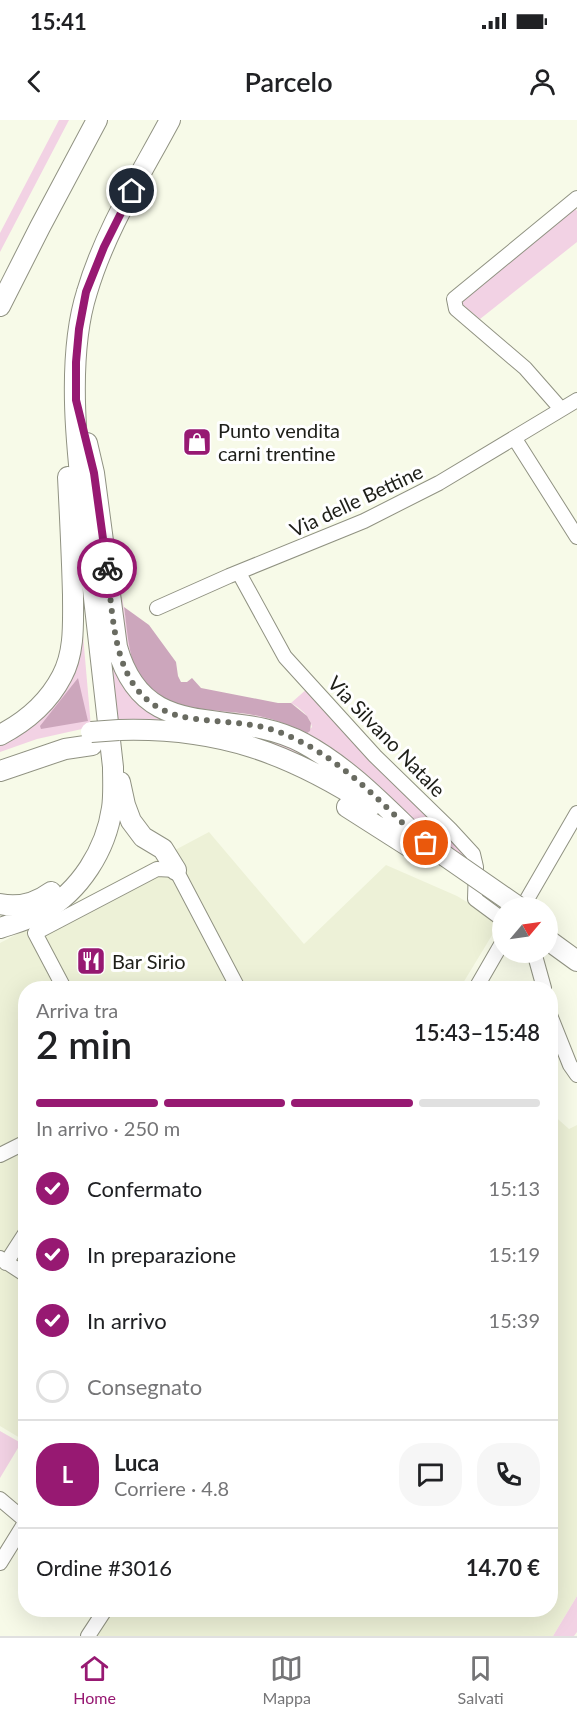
<!DOCTYPE html>
<html lang="it">
<head>
<meta charset="utf-8">
<style>
	:root { --surface:#fff; --page:#f6f6f6; --text:#202124; --muted:#757577; --line:#e0e0e0; --accent:#971972 }
	body { margin:0; font-family:Lato,sans-serif; background:var(--page); color:var(--text); height:100vh; display:flex; flex-direction:column; font-size:22px; white-space:nowrap }
	* { box-sizing:border-box; margin:0 }
	p { font-size:20px; color:var(--muted) }
	.icon { flex:none; width:33px; height:33px; fill:none; stroke:currentColor; stroke-width:2; stroke-linecap:round; stroke-linejoin:round }
	.map { position:relative; flex:1; overflow:hidden }
	.sheet { position:absolute; left:18px; top:861px; width:540px; height:636px; display:flex; flex-direction:column; background:var(--surface); border-radius:24px; box-shadow:0 6px 24px #0002 }
	.sheet>* { flex:none }
	.needle { width:39px; rotate:61deg }
	.fabs { position:absolute; left:492px; top:777px; display:grid; gap:12px }
	.fabs a { display:grid; place-items:center; width:66px; height:66px; border-radius:50%; background:var(--surface); box-shadow:0 6px 24px #0002; font-size:30px }
	.pin { position:absolute; display:grid; place-items:center; width:51px; height:51px; color:#fff; margin:-26px; border:3px solid #fff; border-radius:50%; box-shadow:0 2px 6px #0007 }
	.courier { position:absolute; display:grid; place-items:center; width:60px; height:60px; margin:-30px; border:4px solid #971972; border-radius:50%; background:#fff; color:#222; box-shadow:0 2px 8px #0007 }
	.summary em { font-style:normal; font-weight:600 }
	.summary div { display:flex; flex-direction:column-reverse }
	.summary { display:flex; align-items:center; justify-content:space-between; height:102px; padding:0 18px }
	h1 { font-size:39px; font-weight:600; line-height:45px }
	.bar { display:grid; grid-template-columns:repeat(4,1fr); gap:9px 6px; align-content:center; height:72px; padding:0 18px }
	.bar i { height:8px; border-radius:4px; background:var(--line) }
	.bar .on { background:var(--accent) }
	.bar p { grid-column:span 4 }
	.line { display:flex; align-items:center; gap:15px; padding:0 18px; border-top:2px solid var(--line) }
	.line div { flex:1 }
	.round { display:grid; place-items:center; flex:none; width:63px; height:63px; border-radius:24px; background:var(--page) }
	ol { padding:0 18px; list-style:none }
	li { display:flex; align-items:center; gap:18px; height:66px }
	li p { margin-inline-start:auto }
	li .icon { padding:6px; border-radius:50%; background:var(--accent); color:#fff; stroke-width:4 }
	li:last-child { color:var(--muted) }
	li i { width:33px; height:33px; border:3px solid var(--line); border-radius:50% }
	.status { display:flex; justify-content:space-between; align-items:center; height:42px; padding:0 30px; background:var(--surface); direction:ltr }
	.status svg { height:16px; fill:currentColor }
	header { display:flex; justify-content:space-between; align-items:center; height:78px; padding:0 18px; background:var(--surface); font-size:27px; font-weight:600 }
	.tabs { display:flex; justify-content:space-around; align-items:center; height:84px; border-top:2px solid var(--line); background:var(--surface); font-size:16px; color:var(--muted) }
	.tabs a { display:grid; justify-items:center; gap:3px }
	.tabs .on { color:var(--accent) }
	.map>svg:first-child { display:block }
</style>
</head>
<body>
<div class="status"><b>15:41</b><svg viewBox="0 0 49 12"><path d="M0 12V9h3v3zM5 12V6h3v6zM10 12V3h3v9zM15 12V0h3v12zM26 1h20v11H26zM47 4h2v5h-2z"/></svg></div>
<header><svg class="icon" aria-label="back" viewBox="0 0 24 24"><path d="M15 5l-7 7 7 7"/></svg>Parcelo<svg class="icon" aria-label="person" viewBox="0 0 24 24"><circle cx="12" cy="8" r="4"/><path d="M4 21q1-7 8-7t8 7"/></svg></header>
<div class="map">
<svg width="577" height="1516" viewBox="0 0 577 1516">
	<rect width="100%" height="100%" fill="#f7fae8"/>
	<path fill="#edf1d7" d="M209 712 304 824 386 745 457 776 500 802 460 868H26L25 1321 0 1306V823Z
		M551 993 569 1009 577 1005V1476L553 1516H82L93 1500 95 1490H550Z"/>
	<path fill="#f2d2e4" d="M59 0H69L0 132V113Z
		M575 88 577 91V122L480 199 460 183Z
		M97 412 132 572 301 628 347 663 307 642 115 604Z
		M116 477H122L132 536 136 550 192 587 260 596 293 606 306 613 312 607C310 596 300 588 291 583L308 568 468 734 471 744 449 730 344 644 175 589 132 554Z
		M81 492 91 607 37 619 0 632V620L40 596Z
		M0 1311 21 1323 0 1358Z
		M577 1476V1512L574 1516H553Z"/>
	<path fill="#cca6bc" d="M124 487 149 505 176 542 178 556 181 562H187L192 558 201 568 278 583H291L307 596 311 603 310 611 307 613C292 606 276 600 259 596 218 587 157 596 136 550 128 531 127 507 124 487Z
		M78 558 88 601 41 609 40 606Z"/>
	<g fill="none" stroke-linecap="round" stroke-linejoin="round">
		<g stroke="#909282" stroke-width="16">
			<path id="minor" d="M561 289 525 248 456 189 454 179 577 78
				M515 319 577 417
				M239 453 285 537 375 636 450 709 473 734 476 747 475 779 502 799
				M157 488 229 456 364 401 439 363 577 280
				M522 788 577 693
				M534 832 544 868
				M64 868 35 813 157 749 176 750 238 868
				M476 868 502 823
				M550 895 570 945 577 955
				M0 1035 26 1022
				M0 1138 26 1155
				M6 1143 26 1112
				M0 1379 26 1401
				M0 1443 26 1401
				M88 1516 105 1490"/>
		</g>
		<g stroke="#909282" stroke-width="22">
			<path id="highway" d="M0 186 40 107 97 0
				M87 323 94 353 117 527C145 628 231 584 303 623 346 646 381 682 416 716
				M119 610C218 607 289 633 371 686
				M0 615C27 601 48 583 62 556 75 532 73 502 73 475 72 436 70 396 68 357
				M0 651 65 629 92 625
				M120 662 125 685 131 701 143 717 163 729 176 750
				M347 687 416 731
				M405 709 445 736
				M0 784C19 788 36 783 51 772
				M0 808C15 803 30 799 43 792 80 771 106 730 112 688 114 675 113 660 113 647 105 573 96 499 88 425 79 350 64 244 87 172 105 111 140 56 170 0
				M548 820 577 841"/>
		</g>
		<use href="#minor" stroke="#fff" stroke-width="14"/>
		<use href="#highway" stroke="#fff" stroke-width="20"/>
		<g stroke="#909282" stroke-width="22" stroke-linecap="butt">
			<path id="highway-bridge" d="M91 612 119 610
				M445 736 520 788"/>
		</g>
		<use href="#highway-bridge" stroke="#fff" stroke-width="20"/>
	</g>
	<g fill="none" stroke-linecap="round" stroke-linejoin="round">
		<path stroke="#696b61" stroke-width="6" stroke-dasharray="0 10.8" d="M107 448C115 509 112 585 189 598 219 603 250 601 279 612 333 632 375 676 416 716L426 723"/>
		<path stroke="#971972" stroke-width="8" d="M107 448 94 353 76 280V242L79 209 86 172 104 127 132 71"/>
	</g>
	<defs>
		<g id="shop-square" transform="scale(1.5)"><rect x="-9" y="-9" width="18" height="18" rx="4" fill="#971972" stroke="#fff"/><path d="M-5-2.5h2.3a2.7 3.5 0 0 1 5.4 0H5L5.5 6h-11ZM-1.5-2.5h3a1.5 2.3 0 0 0-3 0Z" fill="#fff"/></g>
		<g id="restaurant-square" transform="scale(1.5)"><rect x="-9" y="-9" width="18" height="18" rx="4" fill="#971972" stroke="#fff"/><path d="M-5-6h1v4h1v-4h1v4h1v-4h1v5L-1.5 .5V6h-2V.5L-5-1ZM5-6V6H3V1.5H1.5Q1.5-4 5-6Z" fill="#fff"/></g>
	</defs>
	<g fill-rule="evenodd">
		<use href="#shop-square" x="197" y="322"/>
		<use href="#restaurant-square" x="91" y="841"/>
	</g>
	<g text-anchor="middle" dominant-baseline="central" stroke-width="6" stroke-linejoin="round" paint-order="stroke">
		<g font-size="20" fill="#1d1e18" stroke="#fff" text-anchor="start">
			<text x="218" y="310">Punto vendita<tspan x="218" dy="23">carni trentine</tspan></text>
			<text x="112" y="841">Bar Sirio</text>
		</g>
		<g font-size="20" fill="#1d1e18" stroke="#fff">
			<text transform="translate(356 380) rotate(-25)">Via delle Bettine</text>
			<text transform="translate(387 616) rotate(46)">Via Silvano Natale</text>
		</g>
	</g>
</svg>
<div class="fabs">
<a><svg class="needle" viewBox="-14 -14 28 28"><path d="M0-13l5 13h-10z" fill="#e53935"/><path d="M0 13l5-13h-10z" fill="#757577"/></svg></a>
</div>
<div class="pin" style="left:426px;top:723px;background:#ea580c"><svg class="icon" aria-label="bag" viewBox="0 0 24 24"><path d="M5 8h14l-1 12H6zM9 8a3 3 0 0 1 6 0"/></svg></div>
<div class="pin" style="left:132px;top:71px;background:#1f2937"><svg class="icon" aria-label="home" viewBox="0 0 24 24"><path d="M3 11l9-7 9 7M6 9v11h12V9"/></svg></div>
<div class="courier" style="left:107px;top:448px"><svg class="icon" aria-label="bike" viewBox="0 0 24 24"><circle cx="6" cy="16" r="4"/><circle cx="18" cy="16" r="4"/><path d="M6 16l4-8h5l3 8M10 8l3 8H6M13 5h3"/></svg></div>
<section class="sheet">
<div class="summary"><div><h1>2 min</h1><p>Arriva tra</p></div><em>15:43–15:48</em></div>
<div class="bar"><i class="on"></i><i class="on"></i><i class="on"></i><i></i><p>In arrivo · 250 m</p></div>
<ol>
<li><svg class="icon" aria-label="check" viewBox="0 0 24 24"><path d="M5 12l5 5 9-10"/></svg>Confermato<p>15:13</p></li>
<li><svg class="icon" aria-label="check" viewBox="0 0 24 24"><path d="M5 12l5 5 9-10"/></svg>In preparazione<p>15:19</p></li>
<li><svg class="icon" aria-label="check" viewBox="0 0 24 24"><path d="M5 12l5 5 9-10"/></svg>In arrivo<p>15:39</p></li>
<li><i></i>Consegnato</li>
</ol>
<div class="line" style="height:108px"><b class="round" style="background:var(--accent);color:#fff">L</b><div><b>Luca</b><p>Corriere · 4.8</p></div><a class="round"><svg class="icon" aria-label="chat" viewBox="0 0 24 24"><path d="M4 5h16v11H9l-5 4z"/></svg></a><a class="round"><svg class="icon" aria-label="phone" viewBox="0 0 24 24"><path d="M5 4h4l2 5-3 2q2 4 5 5l2-3 5 2v4C11 20 4 13 5 4z"/></svg></a></div>
<div class="line" style="height:78px"><div>Ordine #3016</div><b>14.70 €</b></div>
</section>
</div>
<nav class="tabs">
<a class="on"><svg class="icon" aria-label="home" viewBox="0 0 24 24"><path d="M3 11l9-7 9 7M6 9v11h12V9"/></svg>Home</a>
<a><svg class="icon" aria-label="map" viewBox="0 0 24 24"><path d="M3 6l6-2 6 2 6-2v14l-6 2-6-2-6 2zM9 4v14M15 6v14"/></svg>Mappa</a>
<a><svg class="icon" aria-label="saved" viewBox="0 0 24 24"><path d="M7 4h10v16l-5-4-5 4z"/></svg>Salvati</a>
</nav>
</body>
</html>
